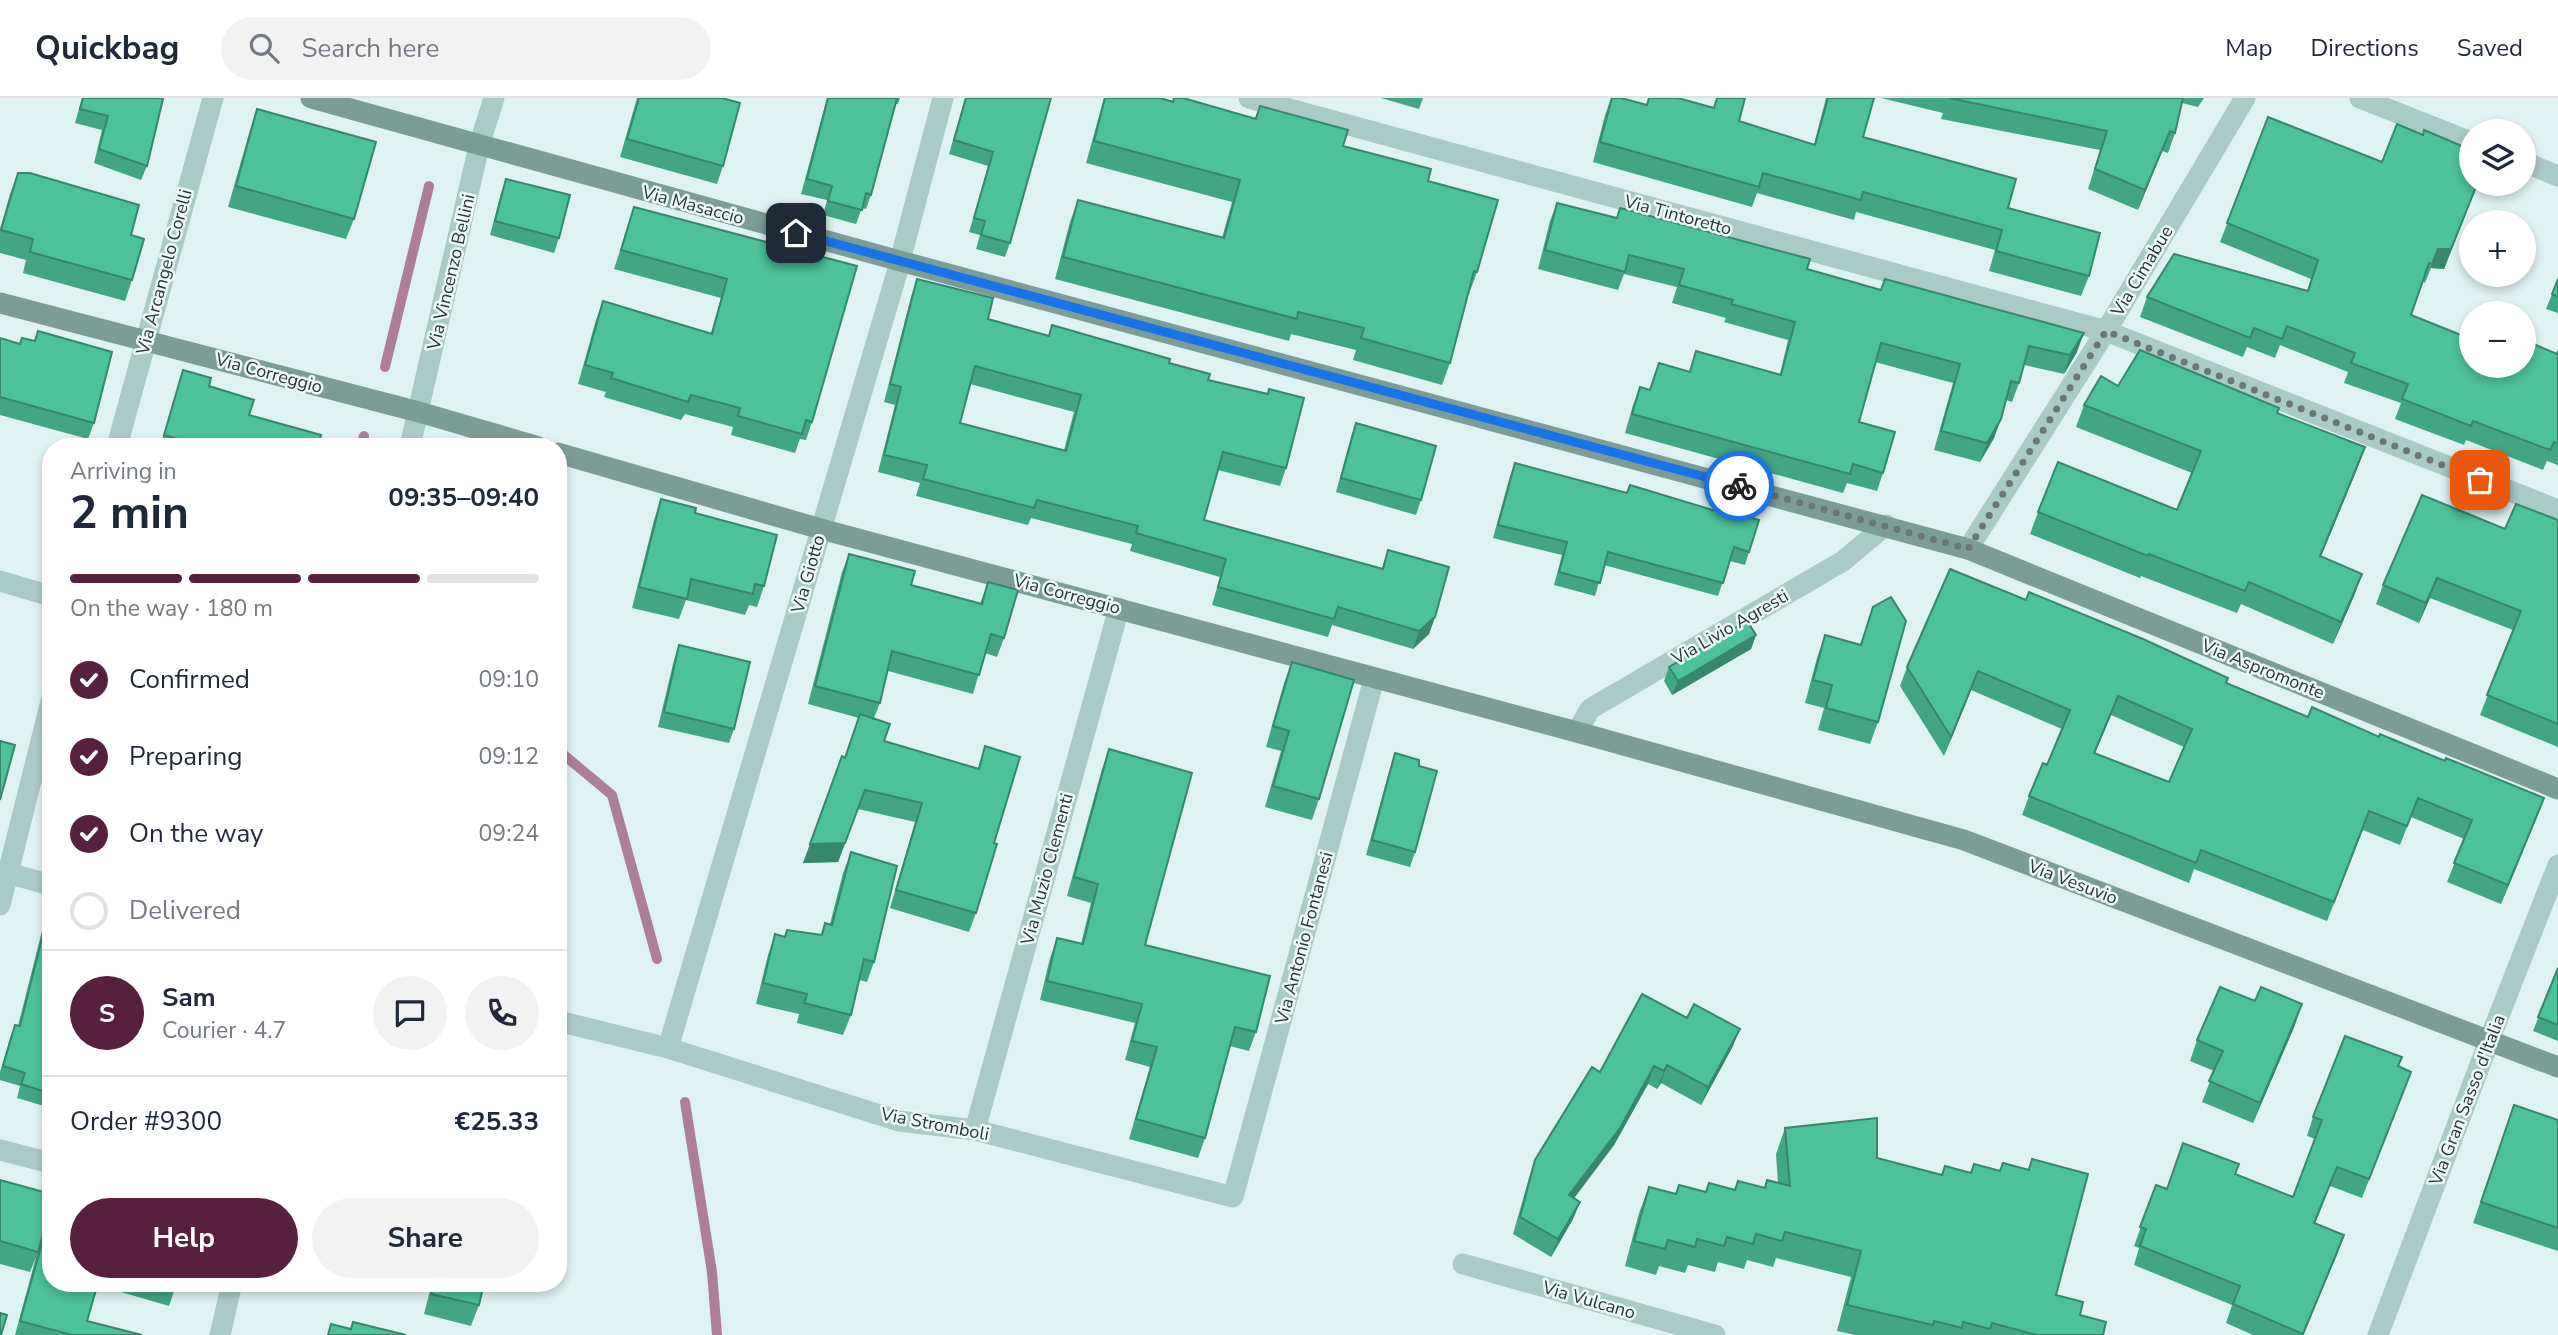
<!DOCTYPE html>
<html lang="en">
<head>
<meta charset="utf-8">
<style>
	:root { --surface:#fff; --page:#f2f2f3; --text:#1f2937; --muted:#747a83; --line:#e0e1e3; --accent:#57203c }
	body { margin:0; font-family:"Nunito Sans",sans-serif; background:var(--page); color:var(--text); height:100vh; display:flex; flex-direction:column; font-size:26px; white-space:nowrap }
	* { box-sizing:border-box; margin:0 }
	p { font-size:23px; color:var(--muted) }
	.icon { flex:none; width:38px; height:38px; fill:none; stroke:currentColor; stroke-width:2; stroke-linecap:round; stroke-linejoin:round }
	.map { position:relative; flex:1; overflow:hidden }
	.side { position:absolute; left:42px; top:340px; width:525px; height:854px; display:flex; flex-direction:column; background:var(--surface); border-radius:28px; box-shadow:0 4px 10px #0003 }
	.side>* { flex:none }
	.fabs { position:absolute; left:2459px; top:21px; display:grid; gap:14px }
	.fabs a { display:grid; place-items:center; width:77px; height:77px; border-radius:50%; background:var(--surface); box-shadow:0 4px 10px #0003; font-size:35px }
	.pin { position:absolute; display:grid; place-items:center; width:60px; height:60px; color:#fff; margin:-30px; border-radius:14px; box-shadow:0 4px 10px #0006 }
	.courier { position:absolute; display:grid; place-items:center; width:70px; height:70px; margin:-35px; border:5px solid #1a73e8; border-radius:50%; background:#fff; color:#222; box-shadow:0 2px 9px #0007 }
	.summary em { font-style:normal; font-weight:700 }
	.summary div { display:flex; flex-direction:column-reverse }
	.summary { display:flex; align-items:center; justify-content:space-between; height:119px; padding:0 28px }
	h1 { font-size:46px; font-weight:700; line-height:52px }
	.bar { display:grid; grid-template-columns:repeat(4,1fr); gap:10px 7px; align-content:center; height:84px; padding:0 28px }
	.bar i { height:9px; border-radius:5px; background:var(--line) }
	.bar .current { background:var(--accent) }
	.bar p { grid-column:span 4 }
	.line { display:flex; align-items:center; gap:18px; padding:0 28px; border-top:2px solid var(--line) }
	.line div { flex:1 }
	.round { display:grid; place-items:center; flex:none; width:74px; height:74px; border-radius:37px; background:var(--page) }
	ol { padding:0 28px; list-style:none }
	li { display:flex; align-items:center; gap:21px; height:77px }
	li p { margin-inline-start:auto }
	li .icon { padding:7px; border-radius:50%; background:var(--accent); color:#fff; stroke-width:4 }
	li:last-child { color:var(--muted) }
	li i { width:38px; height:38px; border:4px solid var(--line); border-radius:50% }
	.primary-button { display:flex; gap:14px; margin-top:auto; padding:14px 28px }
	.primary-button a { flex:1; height:80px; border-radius:42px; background:var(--accent); color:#fff; font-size:28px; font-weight:700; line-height:80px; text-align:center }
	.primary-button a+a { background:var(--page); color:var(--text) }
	header { display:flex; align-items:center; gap:42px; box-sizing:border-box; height:98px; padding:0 35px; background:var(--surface); border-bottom:2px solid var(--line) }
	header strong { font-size:33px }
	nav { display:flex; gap:38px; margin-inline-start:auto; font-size:24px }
	.search { width:490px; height:63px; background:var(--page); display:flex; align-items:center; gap:18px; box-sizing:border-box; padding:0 24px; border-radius:38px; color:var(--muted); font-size:26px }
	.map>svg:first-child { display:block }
</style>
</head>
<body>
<header>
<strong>Quickbag</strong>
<div class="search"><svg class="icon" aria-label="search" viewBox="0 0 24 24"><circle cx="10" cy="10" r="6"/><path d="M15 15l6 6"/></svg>Search here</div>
<nav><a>Map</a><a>Directions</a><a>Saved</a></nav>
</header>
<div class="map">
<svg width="2558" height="1237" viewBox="0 0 2558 1237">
	<rect width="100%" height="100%" fill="#def2f1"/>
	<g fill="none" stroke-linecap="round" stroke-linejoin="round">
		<path stroke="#ae7e98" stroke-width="10" d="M385 269 429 88
			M361 348 364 338
			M558 652 612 697 657 861
			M685 1004 712 1174 717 1237"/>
		<path stroke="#aacac6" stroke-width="21" d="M1249 0 2106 233 2558 412
			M2360 0 2471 44
			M2524 64 2558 78
			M117 348 213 0
			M410 348 479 48 494 0
			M1968 451 2106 233 2245 0
			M0 483 51 498
			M1577 634 1590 611 1843 463 1886 427
			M0 773 51 787
			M0 807 51 603
			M558 923 668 950 899 1023 975 1032 1233 1099 1374 581
			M668 950 896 178 943 0
			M975 1032 1119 510
			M0 1052 51 1065
			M1463 1166 1715 1237
			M220 1237 232 1185
			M2378 1237 2489 943 2558 767"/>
		<path stroke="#7c9d96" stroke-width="21" d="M311 0 900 163 1968 451 2558 691
			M0 205 419 314 536 348
			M558 355 821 431 1577 634 1964 742 2558 969"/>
	</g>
	<path fill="#42a684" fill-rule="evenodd" d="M82 0H158L147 68 141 82 94 65 102 32 75 25Z
		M637 0H722L723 68 717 86 620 59Z
		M827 0H900L898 6H896L871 97 866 111 862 110 856 126 823 117 827 102 801 96Z
		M965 0H1051L1010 145 1005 159 976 151 980 137 969 134 988 68 949 56Z
		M1104 0H1160L1255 20 1260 8 1343 48 1428 83 1477 174 1469 196H1468L1450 265 1442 287 1353 262 1356 252 1291 236 1289 243 1055 181 1070 124 1078 102 1222 140 1232 104 1086 65Z
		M1381 0H1423L1419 11Z
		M1611 0 1646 7 1649 0H1678L1739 23 1814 46 1826 0H1874L1863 39 2008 110 2089 178 2081 198 1989 173 1995 152 1856 114 1854 122 1757 95 1752 109 1593 64 1605 17Z
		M1881 0H2204L2198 9 2182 5 2175 35 2168 55 2162 53 2138 112 2088 91 2100 52 1941 21 1943 15Z
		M257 11 354 121 346 141 228 109 250 32Z
		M2268 19 2382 64 2471 86H2478L2444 171 2431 170 2425 185 2423 184 2411 217 2471 268 2557 256 2558 253V367L2547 363 2543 372 2466 342 2464 347 2395 321 2401 305 2344 285 2348 274 2280 247 2275 260 2247 249 2243 259 2140 219 2147 199 2307 193 2311 181 2220 144Z
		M18 75 131 137 132 182 125 203 23 175 26 162 0 155V131L10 96Z
		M506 81 559 140 554 155 490 137 501 95Z
		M1557 105 1807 171 1881 192 1885 181 2077 254 2064 276 2024 267 2019 285 2012 304 2006 302 1994 340 1980 364 1934 352 1953 285 1875 264 1859 324 1883 375 1877 393 1847 385 1843 395 1625 335 1633 307 1640 289 1649 292 1659 265 1689 274 1696 253 1780 276 1788 242 1724 224 1726 220 1672 205 1677 189 1624 176 1618 192 1538 171 1550 123Z
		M634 109 857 168 812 324 806 342 800 341 795 355 731 337 733 329 685 316 681 322 604 299 606 294 578 286 596 222 603 203 711 235 721 200 614 171Z
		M917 181 988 221 1048 238 1052 227 1169 265 1208 282 1286 370 1280 388 1218 372 1204 422 1382 470 1388 452 1435 519 1429 536 1413 551 1332 527 1328 539 1212 507 1220 479 1130 453 1132 446 1031 420 1028 427 916 398 920 385 878 374 895 307 884 304 911 199ZM970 286 1074 314 1064 352 960 325Z
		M2558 181V215L2546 211Z
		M38 233 94 325 88 341 0 317V240L19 246 22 240 34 243Z
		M183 272 209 288 249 317 318 348H160Z
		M2118 288 2277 315 2365 349 2357 371 2321 458 2362 476 2354 498 2333 546 2241 506 2237 515 2141 478 2140 480 2030 436 2038 414 2177 412 2192 375 2076 329 2084 307Z
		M1356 325 1421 402 1416 417 1336 394 1351 339Z
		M1515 365 1749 454 1745 467 1730 463 1718 498 1604 467 1595 498 1554 487 1562 457 1493 440 1510 378Z
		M661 401 695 415 764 488 757 509 749 507 745 517 686 502 679 521 632 510 654 422Z
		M2558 422V649L2480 617 2513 532 2430 500 2419 525 2376 506 2383 487 2505 431Z
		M849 456 911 487 980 506 988 484 1004 540 997 559 985 555 973 596 888 573 880 605 874 620 884 643 978 670 985 648 994 745 976 815 969 834 890 810 915 724 858 711 838 764 803 765 845 659 859 620 808 606 842 474Z
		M1873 509 1878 624 1870 646 1818 632 1824 610 1805 605 1817 560 1825 537 1860 547Z
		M1756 537 1751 551 1672 597 1664 583 1669 569Z
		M679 547 734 631 729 645 658 629 674 562Z
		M1292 564 1319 701 1312 722 1265 709 1281 653 1266 649 1284 585Z
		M1907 569 2226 585 2537 719 2501 806 2447 784 2464 741 2411 719 2400 747 2363 732 2327 823 2194 771 2189 785 2022 717 2029 698 2047 667 2062 631 1971 592 1944 658 1900 588ZM2111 617 2184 649 2169 684 2095 655Z
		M1109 651 1145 847 1256 934 1249 953 1230 948 1205 1040 1198 1060 1129 1041 1150 969 1125 962 1135 925 1040 902 1050 860 1057 840 1081 846 1091 805 1067 798 1102 671Z
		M1395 655 1415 754 1410 769 1366 757 1390 670Z
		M851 754 874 864 867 884 859 882 851 917 843 937 797 925 799 916 756 906 768 857 775 836 785 839 821 837 825 825 830 826 843 775Z
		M47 820 51 821V1015L43 1013 44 1008 17 1000 20 988 0 982V974L10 940 15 927 18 928 42 833Z
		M2558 870V943L2533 933Z
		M2295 927 2253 1025 2202 1004 2214 973 2190 963 2197 942Z
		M1733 948 1701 1007 1661 985 1657 991 1648 986 1614 1047 1574 1100 1580 1104 1573 1121 1551 1159 1513 1136 1529 1080 1535 1062 1600 974Z
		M2398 968 2404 993 2362 1100 2330 1088 2315 1126 2344 1137 2303 1237H2253L2226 1225 2232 1207 2134 1167 2139 1150 2134 1148 2156 1087 2167 1091 2236 1076 2293 1099 2315 1041 2307 1038 2313 1019Z
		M2514 1007 2558 1022V1153L2473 1125Z
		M1785 1030 1877 1060 1941 1077 1945 1068 1970 1075 1974 1066 1999 1073 2003 1065 2028 1071 2032 1061 2056 1197 2103 1237H1855L1837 1233 1851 1179 1776 1160 1773 1169 1747 1162 1744 1171 1718 1164 1715 1174 1688 1167 1685 1175 1659 1168 1656 1177 1625 1168 1639 1115 1649 1089 1676 1096 1679 1087 1706 1094 1709 1085 1734 1092 1764 1090 1778 1085 1776 1056Z
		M0 1082 38 1154 30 1174 0 1166Z
		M43 1142 51 1185H177L169 1208 97 1187 87 1223 142 1237H15L36 1159Z
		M432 1185H484L479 1207 471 1228 424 1216Z"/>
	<path fill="#36876c" d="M2170 33 2162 53 2138 112 2145 92Z
		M2477 86 2444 171 2431 170 2438 151Z
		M2084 235 2077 254 2064 276 2070 257Z
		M2001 321 1994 340 1980 364 1987 345Z
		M2365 349 2357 371 2312 480 2320 458Z
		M2362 476 2354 498 2333 546 2341 524Z
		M2437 480 2430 500 2419 525 2426 505Z
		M1435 519 1429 536 1413 551 1419 533Z
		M1756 537 1751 551 1672 597 1678 583Z
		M1978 573 1971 592 1944 658 1951 639Z
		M2118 598 2111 617 2087 674 2094 655Z
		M2544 700 2537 719 2501 806 2508 787Z
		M858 711 838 764 803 765 810 746Z
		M2302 906 2295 927 2253 1025 2260 1005Z
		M1740 931 1733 948 1701 1007 1708 989Z
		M1667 967 1661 985 1657 991 1664 973Z
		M1654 968 1648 986 1614 1047 1563 1115 1569 1097Z
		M1580 1104 1573 1121 1551 1159 1558 1141Z
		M2344 1137 2337 1157 2303 1237H2302Z"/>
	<path fill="#4dc19a" stroke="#36876c" stroke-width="2" fill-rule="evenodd" d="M83 0H158L163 1 147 68 99 51 108 18 80 11Z
		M639 0H722L740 5 723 68 627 41Z
		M828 0H897L871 97 866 95 862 112 828 103 832 88 807 81Z
		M966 0H1051L1010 145 981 137 985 123 974 120 993 54 954 42Z
		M1105 0H1160L1173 4 1174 0H1183L1256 21 1260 8 1348 32 1343 48 1431 71 1428 83 1498 102 1477 174 1474 173 1450 265 1361 240 1364 230 1298 214 1297 221 1063 159 1078 102 1224 140 1240 82 1094 43Z
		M1612 0H1621L1647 7 1649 0H1678L1714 10 1717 0H1745L1739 23 1815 47 1828 0H1874L1863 39 2016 81 2008 110 2100 135 2089 178 1996 153 2002 132 1863 94 1861 102 1763 75 1759 89 1600 44Z
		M1949 0H2183L2175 35 2170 33 2145 92 2095 71 2107 33Z
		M257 11 376 44 354 121 236 88Z
		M2268 19 2382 64 2397 26 2423 37 2424 32 2471 52V86H2477L2451 151H2438L2432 166 2429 165 2411 217 2471 241V268H2524V242L2557 256 2558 253V345L2554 344 2550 352 2473 323 2471 328 2402 301 2408 286 2351 265 2355 255 2287 228 2282 241 2254 230 2250 240 2147 199 2174 156 2308 193 2318 162 2227 125Z
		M18 75H30L139 107 131 137 144 141 132 182 30 154 33 141 1 132Z
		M506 81 570 97 559 140 495 123Z
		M1557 105 1617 120 1620 110 1810 161 1807 171 1881 192 1885 181 2084 235 2070 257 2029 248 2019 285 2011 283 2001 321 1987 345 1941 333 1960 266 1881 245 1859 324 1895 334 1883 375 1853 366 1850 376 1632 316 1640 289 1650 292 1659 265 1690 274 1696 253 1781 277 1795 224 1731 206 1733 202 1679 187 1684 171 1629 157 1625 174 1545 152Z
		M634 109 857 168 812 324 806 322 802 336 738 318 740 310 691 297 688 304 611 280 613 275 585 267 603 203 712 236 727 181 621 152Z
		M917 181 993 200 988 221 1049 238 1052 227 1170 261 1169 265 1210 276 1208 282 1268 296 1269 291 1304 300 1286 370 1223 354 1204 422 1383 471 1388 452 1449 469 1435 519 1419 533 1338 509 1334 521 1218 489 1226 461 1136 435 1138 428 1037 402 1034 410 923 381 927 367 884 357 901 289 890 286ZM975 268 1081 297 1066 353 960 325Z
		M2558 181V199L2552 196Z
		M38 233 112 254 94 325 0 299V240L20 246 22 240 35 243Z
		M2140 252 2279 310 2277 315 2365 349 2320 458 2362 476 2341 524 2249 484 2245 493 2149 456 2148 458 2038 414 2058 364 2177 412 2201 353 2084 307 2101 278 2118 288Z
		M183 272 211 280 209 288 254 302 249 317 321 337 318 348H202L164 337Z
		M1356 325 1436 348 1421 402 1341 380Z
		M1515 365 1627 395 1630 387 1729 417V414L1759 422 1749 454 1734 449 1723 485 1608 454 1600 485 1559 474 1567 444 1498 427Z
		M2422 397 2505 431 2516 406 2558 422V626L2487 597 2521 513 2437 480 2426 505 2383 487Z
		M661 401 696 410 695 415 777 437 764 488 755 486 753 496 691 481 687 501 639 489Z
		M849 456 915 473 911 487 982 506 988 484 1018 492 1004 540 991 536 979 577 892 553 880 605 815 588Z
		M1950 471 2026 502 2029 494 2143 541 2228 580 2226 585 2308 619 2312 609 2379 639 2380 636 2445 663 2446 660 2544 700 2508 787 2454 765 2472 722 2418 700 2407 728 2369 713 2334 804 2201 752 2196 765 2029 698 2043 665 2047 667 2070 612 1978 573 1951 639 1907 569ZM2118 598 2192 631 2169 684 2094 655Z
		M1891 499 1906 523 1878 624 1826 610 1832 587 1813 582 1825 537 1861 547 1873 509Z
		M1747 523 1756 537 1678 583 1669 569Z
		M679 547 750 564 734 631 664 614Z
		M1292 564 1354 582 1319 701 1273 688 1289 633 1273 628Z
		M860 616 890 626 884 643 979 671 985 648 1020 659 994 745 997 746 976 815 896 792 922 705 865 692 845 745 810 746 842 658 845 660Z
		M0 643 15 647 0 702Z
		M1109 651 1192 675 1145 847 1270 878 1256 934 1235 929 1205 1040 1136 1021 1157 949 1132 943 1142 906 1047 883 1057 840 1083 846 1098 786 1074 779Z
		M1395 655 1419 662V668L1437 673 1415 754 1372 742Z
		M558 682 566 684 558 712Z
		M851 754 897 768 874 864 864 861 851 917 804 905 807 896 763 885 775 836 785 839 787 832 822 837 825 825 832 827Z
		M47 820 51 821V1000L47 999 49 995 21 986 25 975 3 968 15 927 20 928Z
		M2558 870V927L2538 919Z
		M2220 889 2255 903 2261 889 2302 906 2260 1005 2209 983 2223 953 2197 942Z
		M1642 896 1687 920 1694 906 1740 931 1708 989 1667 967 1664 973 1654 968 1620 1030 1569 1097 1580 1104 1558 1141 1520 1119 1535 1062 1592 969 1600 974Z
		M2345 938 2402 959 2398 968 2411 974 2369 1081 2337 1069 2314 1125 2344 1137 2303 1236 2233 1206 2240 1188 2140 1148 2146 1131 2140 1129 2156 1087 2167 1091 2183 1045 2239 1066 2235 1076 2293 1099 2322 1022 2313 1019Z
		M2514 1007 2558 1022V1130L2481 1104Z
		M1877 1020V1060L1942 1077 1945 1068 1971 1075 1974 1066 2000 1073 2003 1065 2029 1072 2032 1061 2088 1076 2056 1197 2083 1204 2080 1217 2106 1224 2103 1237H2037L1992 1225 1990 1231 1963 1224 1962 1230 1934 1223 1933 1227 1847 1207 1861 1153 1785 1134 1782 1143 1756 1136 1753 1146 1727 1139 1724 1148 1697 1141 1695 1149 1668 1142 1665 1151 1634 1143 1649 1089 1676 1096 1679 1087 1706 1094 1709 1085 1735 1092 1738 1083 1765 1090 1767 1082 1790 1088 1785 1030Z
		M0 1082 51 1096V1109L38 1154 0 1143Z
		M43 1142 51 1144V1185H98L87 1223 142 1237H72L20 1223Z
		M157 1185H177L176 1190Z
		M434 1185H484L479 1207 431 1196Z
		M0 1215 7 1217 1 1237H0Z
		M353 1224 406 1237H328L331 1226 351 1231Z"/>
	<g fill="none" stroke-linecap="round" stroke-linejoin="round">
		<path stroke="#697876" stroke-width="7" stroke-dasharray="0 12.6" d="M1739 388 1968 451 2106 233 2480 382"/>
		<path stroke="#1a73e8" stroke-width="9" d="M796 135 1739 388"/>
	</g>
	<g text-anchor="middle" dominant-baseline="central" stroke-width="5" stroke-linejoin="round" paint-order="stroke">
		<g font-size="18" fill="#2a3734" stroke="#ebf9f9">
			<text transform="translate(693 107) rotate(15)">Via Masaccio</text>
			<text transform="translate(1678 117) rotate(15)">Via Tintoretto</text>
			<text transform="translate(2142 173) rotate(-59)">Via Cimabue</text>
			<text transform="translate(164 174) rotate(-75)">Via Arcangelo Corelli</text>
			<text transform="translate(451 174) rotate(-77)">Via Vincenzo Bellini</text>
			<text transform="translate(269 275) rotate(15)">Via Correggio</text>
			<text transform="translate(808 476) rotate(-74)">Via Giotto</text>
			<text transform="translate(1067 496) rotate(15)">Via Correggio</text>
			<text transform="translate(1730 529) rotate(-30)">Via Livio Agresti</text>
			<text transform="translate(2263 571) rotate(22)">Via Aspromonte</text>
			<text transform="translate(1047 771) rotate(-75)">Via Muzio Clementi</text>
			<text transform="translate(2073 784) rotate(21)">Via Vesuvio</text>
			<text transform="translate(1304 840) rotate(-75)">Via Antonio Fontanesi</text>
			<text transform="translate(2467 1002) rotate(-69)">Via Gran Sasso d'Italia</text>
			<text transform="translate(935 1026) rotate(11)">Via Stromboli</text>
			<text transform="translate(1589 1202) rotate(16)">Via Vulcano</text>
		</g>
	</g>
</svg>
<div class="fabs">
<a><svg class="icon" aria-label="layers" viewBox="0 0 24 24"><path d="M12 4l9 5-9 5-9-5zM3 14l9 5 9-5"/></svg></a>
<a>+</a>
<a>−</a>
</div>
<div class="pin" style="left:2480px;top:382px;background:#ea580c"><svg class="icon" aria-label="bag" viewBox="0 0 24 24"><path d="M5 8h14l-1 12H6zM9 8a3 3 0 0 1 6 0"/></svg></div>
<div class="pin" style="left:796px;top:135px;background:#1f2937"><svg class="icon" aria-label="home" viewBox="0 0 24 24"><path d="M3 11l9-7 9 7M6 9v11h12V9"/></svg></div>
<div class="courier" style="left:1739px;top:388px"><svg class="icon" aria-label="bike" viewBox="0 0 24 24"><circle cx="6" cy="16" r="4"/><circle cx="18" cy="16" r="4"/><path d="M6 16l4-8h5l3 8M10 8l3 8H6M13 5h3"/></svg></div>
<section class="side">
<div class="summary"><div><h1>2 min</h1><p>Arriving in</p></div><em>09:35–09:40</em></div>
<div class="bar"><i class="current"></i><i class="current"></i><i class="current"></i><i></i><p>On the way · 180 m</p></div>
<ol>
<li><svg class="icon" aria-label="check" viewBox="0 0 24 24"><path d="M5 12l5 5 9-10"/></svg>Confirmed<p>09:10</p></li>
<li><svg class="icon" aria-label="check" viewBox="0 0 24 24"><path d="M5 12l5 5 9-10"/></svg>Preparing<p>09:12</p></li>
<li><svg class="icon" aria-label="check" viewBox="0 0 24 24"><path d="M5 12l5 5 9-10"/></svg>On the way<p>09:24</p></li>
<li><i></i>Delivered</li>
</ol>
<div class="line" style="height:126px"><b class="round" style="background:var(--accent);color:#fff">S</b><div><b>Sam</b><p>Courier · 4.7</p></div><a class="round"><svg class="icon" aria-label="chat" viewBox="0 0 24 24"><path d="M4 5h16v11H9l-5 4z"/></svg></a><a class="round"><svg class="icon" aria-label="phone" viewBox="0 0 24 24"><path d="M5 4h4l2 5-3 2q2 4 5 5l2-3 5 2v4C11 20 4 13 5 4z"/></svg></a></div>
<div class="line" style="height:91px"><div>Order #9300</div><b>€25.33</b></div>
<div class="primary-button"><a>Help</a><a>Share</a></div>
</section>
</div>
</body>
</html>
